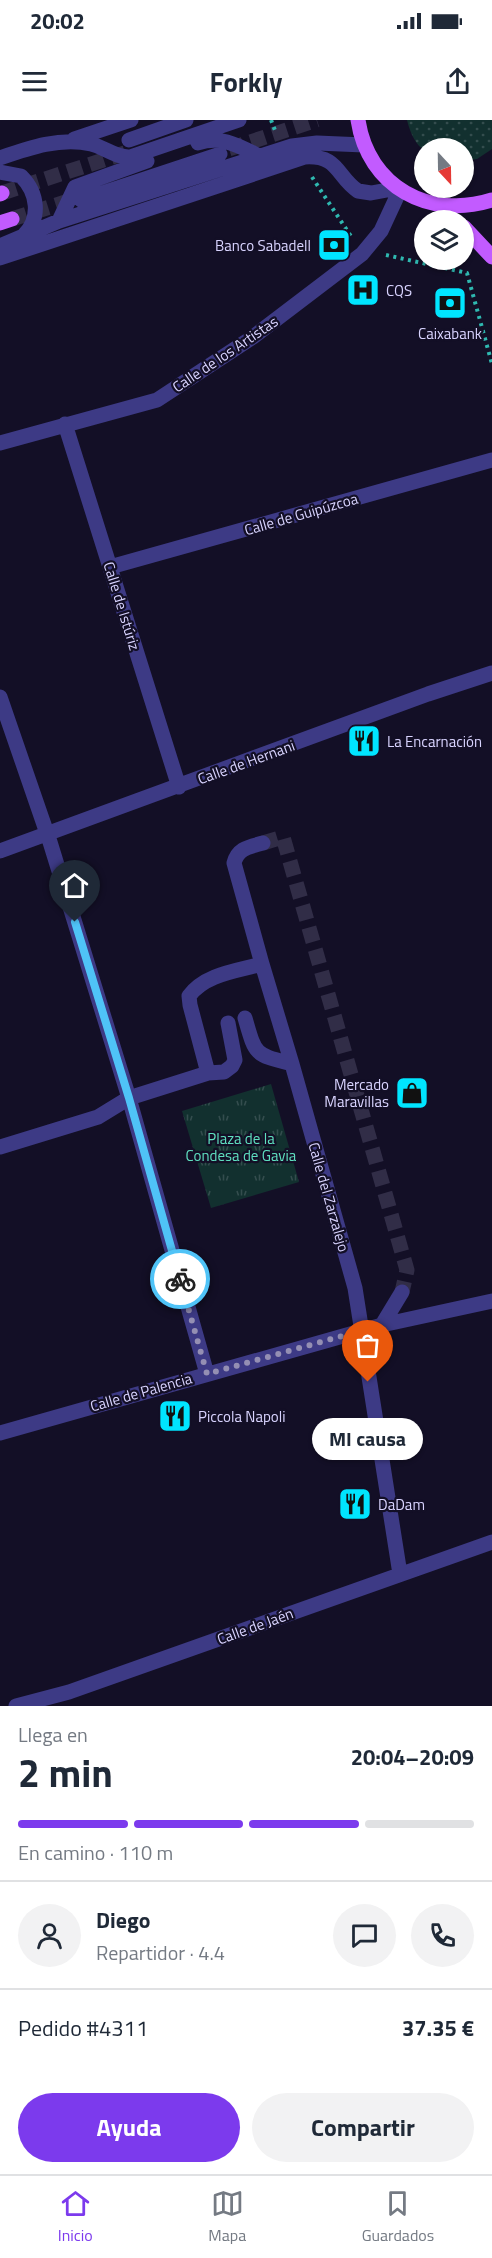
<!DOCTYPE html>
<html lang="es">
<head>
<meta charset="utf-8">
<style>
	:root { --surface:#fff; --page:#f2f2f3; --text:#1f2937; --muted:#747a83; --line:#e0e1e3; --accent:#7c3aed }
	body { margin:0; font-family:"Titillium Web",sans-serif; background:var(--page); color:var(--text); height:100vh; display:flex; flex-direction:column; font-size:22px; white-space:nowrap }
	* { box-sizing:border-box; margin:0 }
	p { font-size:20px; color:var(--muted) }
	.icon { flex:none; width:33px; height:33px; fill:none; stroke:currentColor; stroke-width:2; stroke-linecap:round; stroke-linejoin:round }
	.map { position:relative; height:1586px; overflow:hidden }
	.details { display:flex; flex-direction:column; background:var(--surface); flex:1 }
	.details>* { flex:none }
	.needle { width:39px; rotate:158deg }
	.controls { position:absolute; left:414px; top:18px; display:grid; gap:12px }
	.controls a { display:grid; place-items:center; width:60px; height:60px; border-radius:50%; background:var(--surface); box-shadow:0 2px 4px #0004; font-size:30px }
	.pin { position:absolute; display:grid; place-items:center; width:51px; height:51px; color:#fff; margin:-62px -26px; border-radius:50% 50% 50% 0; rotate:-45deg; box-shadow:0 0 6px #0007 }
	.pin .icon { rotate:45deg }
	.courier { position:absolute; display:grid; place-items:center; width:60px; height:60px; margin:-30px; border:4px solid #4fc3f7; border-radius:50%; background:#fff; color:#222; box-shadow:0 2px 8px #0007 }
	.bubble { position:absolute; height:42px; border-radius:21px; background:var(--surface); box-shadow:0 2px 4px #0004; font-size:20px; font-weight:700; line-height:42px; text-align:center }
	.head em { font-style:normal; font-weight:700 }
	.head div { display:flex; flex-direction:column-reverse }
	.head { display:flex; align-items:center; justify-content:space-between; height:102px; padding:0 18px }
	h1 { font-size:39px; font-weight:700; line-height:45px }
	.bar { display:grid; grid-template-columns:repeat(4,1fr); gap:9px 6px; align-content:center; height:72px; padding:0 18px }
	.bar i { height:8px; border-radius:4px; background:var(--line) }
	.bar .selected { background:var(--accent) }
	.bar p { grid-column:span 4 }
	.line { display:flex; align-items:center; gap:15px; padding:0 18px; border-top:2px solid var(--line) }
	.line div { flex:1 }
	.round { display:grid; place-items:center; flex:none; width:63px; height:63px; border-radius:32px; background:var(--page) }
	.action { display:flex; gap:12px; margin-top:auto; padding:12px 18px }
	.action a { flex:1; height:69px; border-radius:36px; background:var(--accent); color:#fff; font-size:24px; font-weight:700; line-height:69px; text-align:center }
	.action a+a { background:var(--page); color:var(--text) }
	.status { display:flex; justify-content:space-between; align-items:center; height:42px; padding:0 30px; background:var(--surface); direction:ltr }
	.status svg { height:16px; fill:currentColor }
	header { display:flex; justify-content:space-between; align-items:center; height:78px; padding:0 18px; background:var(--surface); font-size:27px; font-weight:700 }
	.menu { display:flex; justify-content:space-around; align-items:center; height:84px; border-top:2px solid var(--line); background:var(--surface); font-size:16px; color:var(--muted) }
	.menu a { display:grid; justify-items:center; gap:3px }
	.menu .selected { color:var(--accent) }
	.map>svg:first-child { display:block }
</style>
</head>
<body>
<div class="status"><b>20:02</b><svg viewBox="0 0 49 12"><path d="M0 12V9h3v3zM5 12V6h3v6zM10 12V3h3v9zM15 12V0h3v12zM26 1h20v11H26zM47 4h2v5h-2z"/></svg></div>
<header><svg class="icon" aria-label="menu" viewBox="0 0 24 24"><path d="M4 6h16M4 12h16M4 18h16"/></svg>Forkly<svg class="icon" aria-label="share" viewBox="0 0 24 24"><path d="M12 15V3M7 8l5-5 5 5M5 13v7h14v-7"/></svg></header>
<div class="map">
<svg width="492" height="1586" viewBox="0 0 492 1586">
	<defs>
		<pattern id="grass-tufts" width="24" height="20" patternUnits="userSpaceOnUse" patternTransform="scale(1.5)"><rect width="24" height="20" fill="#12302f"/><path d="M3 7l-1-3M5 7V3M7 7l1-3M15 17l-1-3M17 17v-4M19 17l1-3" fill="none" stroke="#344d4e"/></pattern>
		<pattern id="garden-dots" width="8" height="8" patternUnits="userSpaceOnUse" patternTransform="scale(1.5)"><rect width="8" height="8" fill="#12302f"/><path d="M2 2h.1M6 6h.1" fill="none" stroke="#344d4e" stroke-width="1.8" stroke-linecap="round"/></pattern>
	</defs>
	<rect width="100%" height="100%" fill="#130f26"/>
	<path fill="url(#grass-tufts)" d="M271 964 299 1062 211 1088 182 991Z"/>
	<path fill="url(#garden-dots)" d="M407 0H492V29L477 39 464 41V28C455 28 429 31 424 29 415 26 409 8 407 0Z"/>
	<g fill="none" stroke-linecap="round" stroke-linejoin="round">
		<path stroke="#312d47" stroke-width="15" stroke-dasharray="15 8" stroke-linecap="butt" d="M263 723 283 717 407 1150 402 1172"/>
		<path stroke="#312d47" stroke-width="15" stroke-dasharray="15 8" stroke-linecap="butt" d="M229 29 317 0
			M2 73 125 33
			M12 99 78 78"/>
		<path stroke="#2fb8b0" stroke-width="4" stroke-dasharray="3 4.5" stroke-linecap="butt" d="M271 0 276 13
			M312 57 352 118
			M386 135 467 153 492 244"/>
		<path stroke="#3d3a85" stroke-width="15" d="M74 19 131 0
			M129 20 186 0
			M198 23C222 15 239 26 259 36
			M0 38C29 28 60 17 91 24 104 27 116 38 130 37L239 0
			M0 52 21 56C38 73 41 98 24 115
			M81 80 220 34
			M59 101 75 67 147 41
			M0 126 59 101 292 26 317 23 364 25
			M0 138 305 37C339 35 336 56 358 71L371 73 398 68
			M65 304 179 667
			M0 323 157 280 253 217 362 134 381 111 400 70
			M110 447 492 340
			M0 577 50 722 129 978 207 1254
			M0 731 428 574 492 553
			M262 844 234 743C238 728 249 727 263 723
			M245 898C256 936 254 934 292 944
			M208 953 190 885 189 876C205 854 237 851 262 844L292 944 355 1168 400 1454
			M0 1027 98 997 129 978 208 953 224 952 232 946 235 940 228 903
			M382 1205 402 1172
			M0 1313 382 1205 492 1181
			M16 1586 69 1572 492 1422"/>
		<path stroke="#c25bff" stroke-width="15" d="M358 0C368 67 430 100 492 80
			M0 74 2 73
			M0 103 12 99
			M464 107 492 137"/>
	</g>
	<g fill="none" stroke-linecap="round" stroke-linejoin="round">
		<path stroke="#948fb3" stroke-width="6" stroke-dasharray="0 10.8" d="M180 1159 207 1254 360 1211 368 1262"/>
		<path stroke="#4fc3f7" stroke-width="8" d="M75 802 129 978 180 1159"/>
	</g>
	<defs>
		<g id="bank-square" transform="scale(1.725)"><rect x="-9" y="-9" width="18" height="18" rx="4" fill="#00e5ff" stroke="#130f26"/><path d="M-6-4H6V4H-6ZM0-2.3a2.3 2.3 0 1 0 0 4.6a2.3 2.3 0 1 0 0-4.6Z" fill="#111"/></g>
		<g id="hospital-square" transform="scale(1.725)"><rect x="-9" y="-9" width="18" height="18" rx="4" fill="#00e5ff" stroke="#130f26"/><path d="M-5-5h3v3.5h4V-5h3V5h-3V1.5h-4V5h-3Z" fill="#111"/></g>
		<g id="restaurant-square" transform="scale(1.725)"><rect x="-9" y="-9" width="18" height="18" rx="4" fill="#00e5ff" stroke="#130f26"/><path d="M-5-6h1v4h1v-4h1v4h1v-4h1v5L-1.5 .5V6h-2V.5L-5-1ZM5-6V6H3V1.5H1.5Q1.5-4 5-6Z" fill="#111"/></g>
		<g id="shop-square" transform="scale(1.725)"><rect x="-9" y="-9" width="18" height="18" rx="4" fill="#00e5ff" stroke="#130f26"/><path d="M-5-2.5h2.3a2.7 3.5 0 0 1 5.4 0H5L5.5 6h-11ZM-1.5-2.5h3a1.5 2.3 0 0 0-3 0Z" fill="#111"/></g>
	</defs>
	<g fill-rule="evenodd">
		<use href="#bank-square" x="334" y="125"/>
		<use href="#hospital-square" x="363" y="170"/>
		<use href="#bank-square" x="450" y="183"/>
		<use href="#restaurant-square" x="364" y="621"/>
		<use href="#shop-square" x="412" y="973"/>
		<use href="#restaurant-square" x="175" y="1296"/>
		<use href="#restaurant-square" x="355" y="1384"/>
	</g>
	<g text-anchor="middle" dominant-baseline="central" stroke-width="4.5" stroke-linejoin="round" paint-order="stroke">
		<g font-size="15" fill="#d9d4ff" stroke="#130f26" text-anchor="start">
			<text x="311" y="125" text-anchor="end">Banco Sabadell</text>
			<text x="386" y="170">CQS</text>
			<text x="450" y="213" text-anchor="middle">Caixabank</text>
			<text x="387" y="621">La Encarnación</text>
			<text x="389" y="964" text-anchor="end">Mercado<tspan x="389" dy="17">Maravillas</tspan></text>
			<text x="198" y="1296">Piccola Napoli</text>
			<text x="378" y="1384">DaDam</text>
		</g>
		<g font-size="15" fill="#d9d4ff" stroke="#130f26">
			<text transform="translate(225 234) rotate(-34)">Calle de los Artistas</text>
			<text transform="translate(301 394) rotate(-16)">Calle de Guipúzcoa</text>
			<text transform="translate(122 486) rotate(73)">Calle de Istúriz</text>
			<text transform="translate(246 642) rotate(-20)">Calle de Hernani</text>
			<text transform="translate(329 1077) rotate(74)">Calle del Zarzalejo</text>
			<text transform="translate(141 1272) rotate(-16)">Calle de Palencia</text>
			<text transform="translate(255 1506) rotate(-20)">Calle de Jaén</text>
		</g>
		<g font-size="15" fill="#5fe0c0" stroke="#130f26">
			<text x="241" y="1018">Plaza de la<tspan x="241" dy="17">Condesa de Gavia</tspan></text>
		</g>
	</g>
</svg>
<div class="controls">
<a><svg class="needle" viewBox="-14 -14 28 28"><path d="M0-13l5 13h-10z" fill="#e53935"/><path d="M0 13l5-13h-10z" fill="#747a83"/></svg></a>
<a><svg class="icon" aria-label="layers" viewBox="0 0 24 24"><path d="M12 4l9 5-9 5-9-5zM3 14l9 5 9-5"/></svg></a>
</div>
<div class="pin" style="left:368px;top:1262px;background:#ea580c"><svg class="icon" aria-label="bag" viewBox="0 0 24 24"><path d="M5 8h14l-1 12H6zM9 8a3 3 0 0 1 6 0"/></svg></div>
<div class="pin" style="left:75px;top:802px;background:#1f2937"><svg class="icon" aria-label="home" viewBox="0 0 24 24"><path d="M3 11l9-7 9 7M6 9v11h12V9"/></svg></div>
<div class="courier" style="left:180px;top:1159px"><svg class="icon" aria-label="bike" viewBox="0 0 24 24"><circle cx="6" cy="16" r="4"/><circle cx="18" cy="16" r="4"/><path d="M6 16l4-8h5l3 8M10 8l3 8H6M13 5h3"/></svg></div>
<div class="bubble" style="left:312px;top:1298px;width:111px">MI causa</div>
</div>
<section class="details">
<div class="head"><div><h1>2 min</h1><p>Llega en</p></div><em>20:04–20:09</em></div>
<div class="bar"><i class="selected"></i><i class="selected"></i><i class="selected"></i><i></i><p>En camino · 110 m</p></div>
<div class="line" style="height:108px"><a class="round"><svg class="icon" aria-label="person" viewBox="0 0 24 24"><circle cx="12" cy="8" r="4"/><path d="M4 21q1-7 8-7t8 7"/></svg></a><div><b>Diego</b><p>Repartidor · 4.4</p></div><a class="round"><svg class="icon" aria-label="chat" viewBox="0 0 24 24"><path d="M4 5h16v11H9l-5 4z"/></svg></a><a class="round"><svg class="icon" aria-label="phone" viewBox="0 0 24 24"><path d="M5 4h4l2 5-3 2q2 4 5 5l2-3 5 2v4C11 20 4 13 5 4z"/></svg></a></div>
<div class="line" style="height:78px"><div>Pedido #4311</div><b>37.35 €</b></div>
<div class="action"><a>Ayuda</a><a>Compartir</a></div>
</section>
<nav class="menu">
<a class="selected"><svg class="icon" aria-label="home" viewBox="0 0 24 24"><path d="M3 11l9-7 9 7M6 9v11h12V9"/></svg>Inicio</a>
<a><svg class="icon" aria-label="map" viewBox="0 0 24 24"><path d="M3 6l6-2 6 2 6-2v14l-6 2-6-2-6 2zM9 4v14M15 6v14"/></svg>Mapa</a>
<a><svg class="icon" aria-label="saved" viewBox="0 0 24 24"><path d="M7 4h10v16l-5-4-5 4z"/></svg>Guardados</a>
</nav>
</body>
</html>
